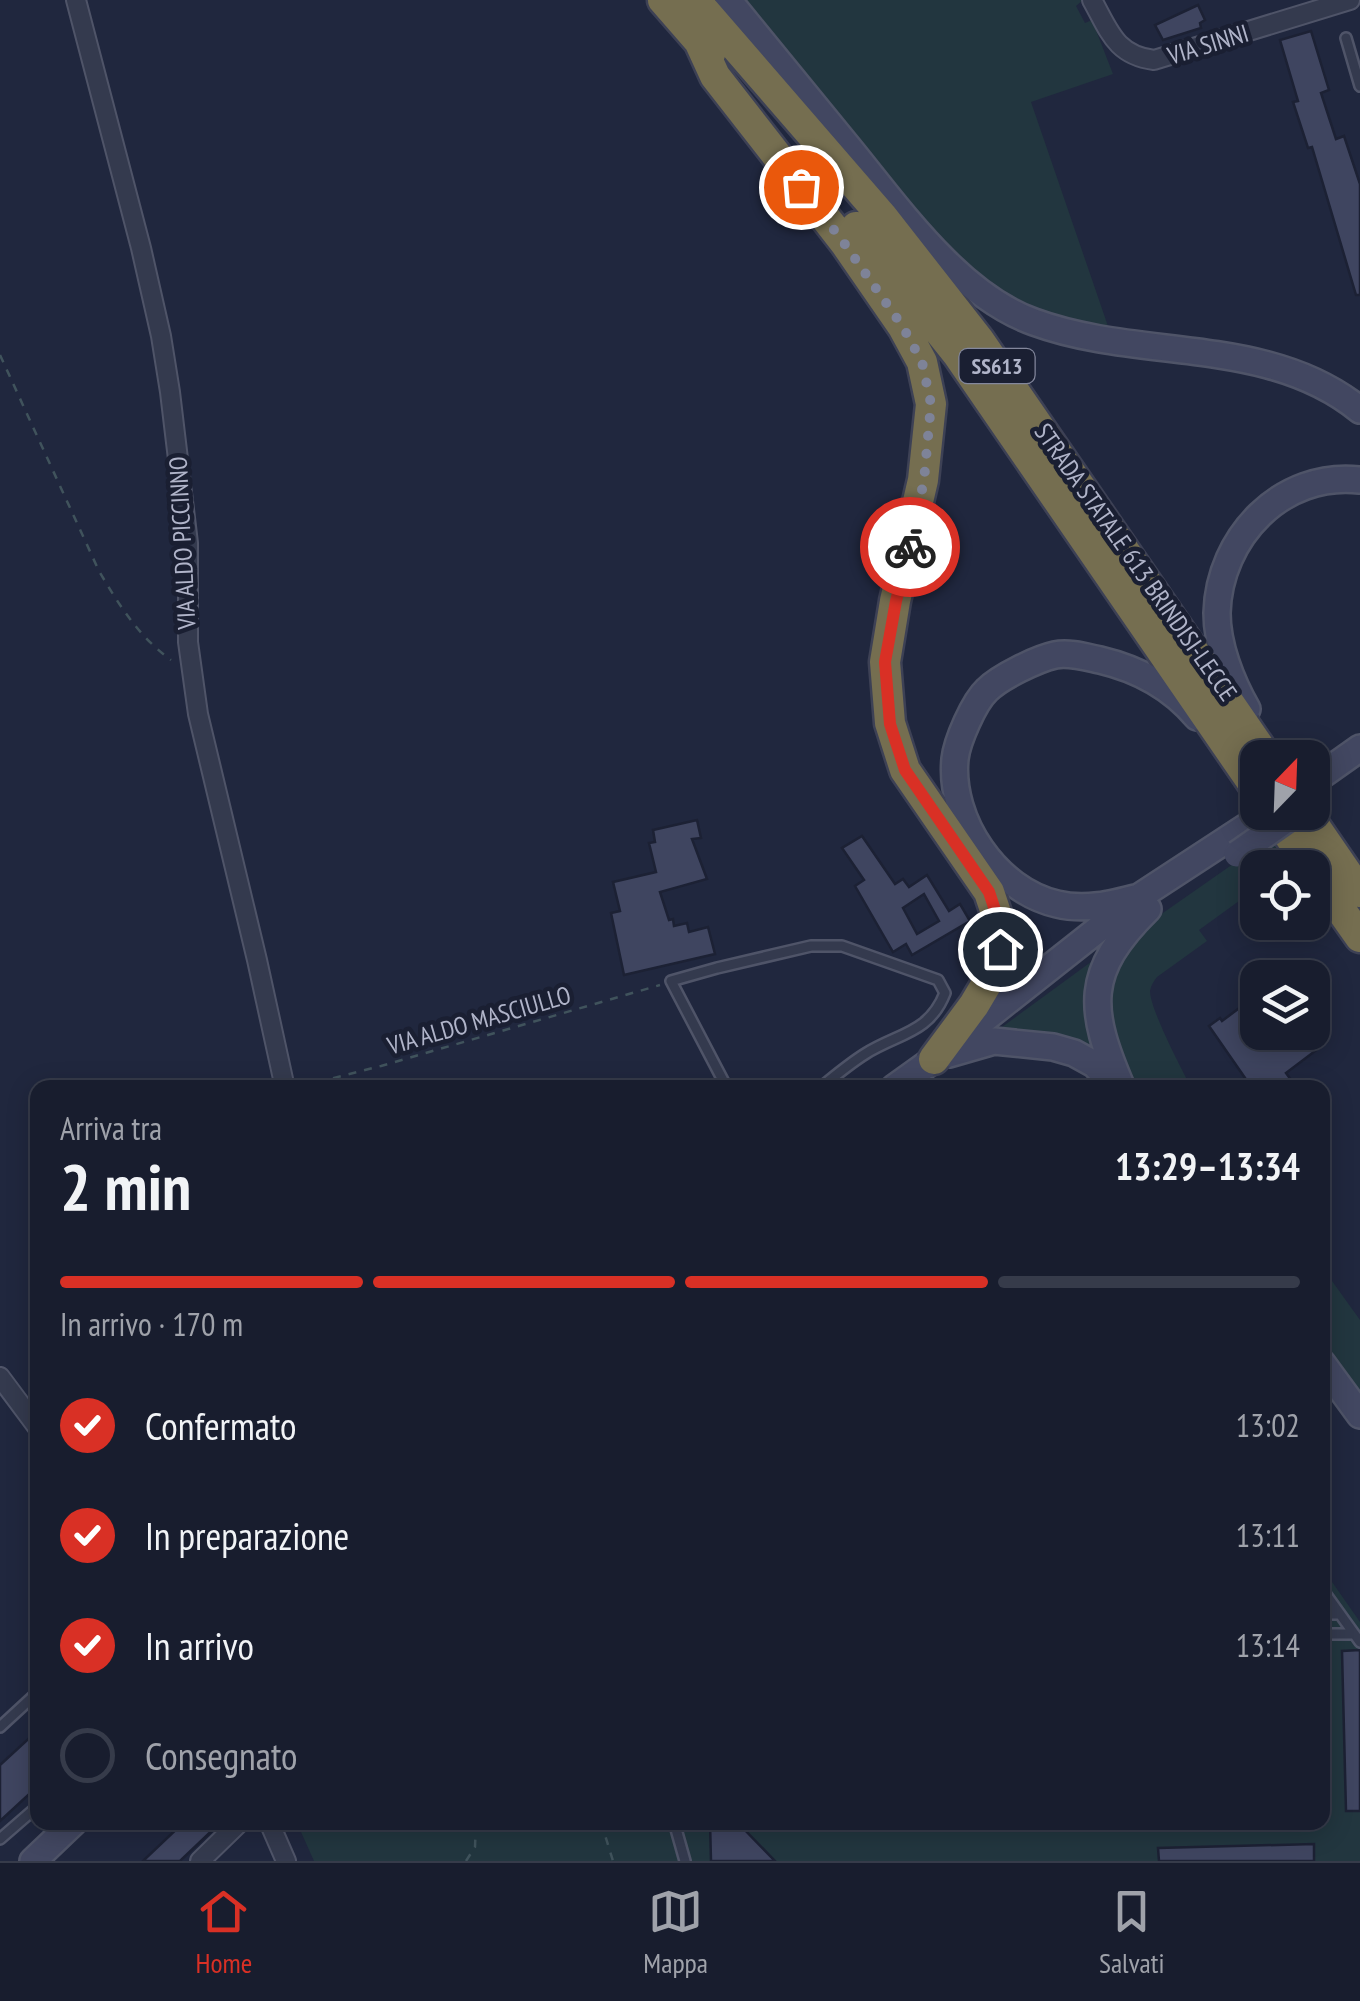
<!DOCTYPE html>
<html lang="it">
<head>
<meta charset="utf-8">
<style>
	:root { --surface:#181d2e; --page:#252a3a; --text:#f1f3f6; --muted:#9fa2aa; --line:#363b4a; --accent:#d93025 }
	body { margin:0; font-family:"PT Sans Narrow",sans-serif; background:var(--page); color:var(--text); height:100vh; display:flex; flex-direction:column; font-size:38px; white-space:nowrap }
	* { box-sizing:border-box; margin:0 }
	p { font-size:32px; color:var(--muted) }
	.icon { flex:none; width:55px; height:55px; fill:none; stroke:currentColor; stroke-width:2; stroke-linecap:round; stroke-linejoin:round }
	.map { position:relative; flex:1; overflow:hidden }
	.sheet { position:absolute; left:30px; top:1080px; width:1300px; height:750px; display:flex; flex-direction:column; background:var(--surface); border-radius:20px; box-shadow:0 5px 25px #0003,0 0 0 2px var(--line) }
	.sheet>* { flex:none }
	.needle { width:65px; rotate:23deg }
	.buttons { position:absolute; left:1240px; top:740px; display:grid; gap:20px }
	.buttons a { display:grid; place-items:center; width:90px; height:90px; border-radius:20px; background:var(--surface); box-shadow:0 5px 25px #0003,0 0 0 2px var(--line); font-size:50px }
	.pin { position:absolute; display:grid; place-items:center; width:85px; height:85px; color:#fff; margin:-42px; border:5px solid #fff; border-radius:50%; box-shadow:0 2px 10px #0007 }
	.courier { position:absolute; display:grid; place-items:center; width:100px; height:100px; margin:-50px; border:8px solid #d93025; border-radius:50%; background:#fff; color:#222; box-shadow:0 2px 12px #0007 }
	.overview em { font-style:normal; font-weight:600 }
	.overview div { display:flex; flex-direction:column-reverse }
	.overview { display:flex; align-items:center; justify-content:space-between; height:170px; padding:0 30px }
	h1 { font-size:65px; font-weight:600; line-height:75px }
	.bar { display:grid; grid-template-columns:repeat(4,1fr); gap:15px 10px; align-content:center; height:120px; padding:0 30px }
	.bar i { height:12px; border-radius:8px; background:var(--line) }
	.bar .current { background:var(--accent) }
	.bar p { grid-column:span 4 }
	ol { padding:0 30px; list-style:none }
	li { display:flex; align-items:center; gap:30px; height:110px }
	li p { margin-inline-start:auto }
	li .icon { padding:10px; border-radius:50%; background:var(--accent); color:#fff; stroke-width:4 }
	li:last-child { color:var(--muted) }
	li i { width:55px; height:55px; border:5px solid var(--line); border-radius:50% }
	.menu { display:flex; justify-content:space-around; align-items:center; height:140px; border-top:2px solid var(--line); background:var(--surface); font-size:28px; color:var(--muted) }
	.menu a { display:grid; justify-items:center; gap:5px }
	.menu .current { color:var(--accent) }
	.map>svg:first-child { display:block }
</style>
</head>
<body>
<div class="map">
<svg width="1360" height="1861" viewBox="0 0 1360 1861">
	<rect width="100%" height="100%" fill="#20273e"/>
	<path fill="#22363f" d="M745 0H1083L1076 6 1085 23 1092 20 1113 74 1031 102 1110 332 1025 308 992 288 961 262 814 90Z
		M1273 836 1277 851 1272 867 1258 868 1257 888 1199 930 1207 941 1157 977C1154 981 1151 985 1150 991 1150 1009 1182 1070 1191 1087H1135L1112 1046 1106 993 1112 970 1140 929Z
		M1095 959 1100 1058 998 1030Z
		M1322 1267 1360 1320V1400L1323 1348Z
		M1323 1569 1360 1622V1861H314L297 1823 1322 1822Z"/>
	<path fill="#3f4560" stroke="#1c2134" stroke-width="2.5" fill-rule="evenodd" d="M1198 5 1205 20 1200 23 1201 28 1163 40 1155 25Z
		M1311 31 1329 90 1321 93 1336 139 1344 136 1360 184V295H1356L1312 147 1308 148 1293 102 1298 101 1280 40Z
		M697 820 701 838 692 839 707 879 660 892 669 920 673 919 674 926 687 923 689 932 708 927 715 954 624 975 611 913 620 911 613 882 656 872 649 843 655 842 653 830Z
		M862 836 895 884 903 879 909 887 927 875 949 911 960 904 970 921 912 955 906 944 893 952 855 886 864 880 842 848ZM924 894 939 921 917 934 903 908Z
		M1258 994V1032H1320L1327 1042 1286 1073 1297 1088H1252L1209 1026 1220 1018 1222 1021Z
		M1360 1650V1811H1346L1342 1651Z
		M38 1730V1786L0 1821V1765Z
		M184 1822H221L180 1861H143Z
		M710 1822H737L775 1861H711Z
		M1314 1844V1861H1159L1158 1848Z"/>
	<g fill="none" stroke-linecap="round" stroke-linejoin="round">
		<g stroke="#4f5468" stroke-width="14">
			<path id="lane" d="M1346 38 1360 86
				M727 1088 671 981 717 968 811 946H842L938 980 945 993C929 1034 898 1033 865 1054 849 1064 835 1076 820 1088
				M1322 1589 1360 1642
				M1322 1614H1340
				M1322 1634H1354
				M0 1727 38 1692
				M674 1822 685 1861
				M0 1839 38 1806"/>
		</g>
		<g stroke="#4f5468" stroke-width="22">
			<path id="street" d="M76 0 141 248 161 336 170 392 188 543V642L198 714 257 960 285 1088
				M1092 0C1109 30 1115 55 1154 60L1350 0
				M0 1377 38 1428
				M269 1822 286 1861
				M200 1861 240 1822"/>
		</g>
		<g stroke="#4f5468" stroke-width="30">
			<path id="secondary" d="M728 0C768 49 808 98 848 147 898 208 958 295 1034 322 1140 361 1268 335 1360 410
				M1247 709C1231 681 1217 645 1217 613 1219 537 1282 471 1360 480
				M1312 782 1360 748
				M1139 897C1112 904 1085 911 1057 904 996 890 949 820 955 759 957 741 974 702 987 690 1000 677 1037 659 1055 655 1069 652 1086 657 1100 660 1138 669 1172 687 1197 717
				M954 1043 1139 897 1269 812
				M949 1054 994 1041 1053 1047 1074 1053 1094 1064 1114 1085
				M894 1088 947 1050
				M1122 1088C1088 1009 1084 972 1148 909
				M1322 1363 1360 1415
				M33 1861 74 1822"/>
		</g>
		<g stroke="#3d4155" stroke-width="35">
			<path id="highway" d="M663 0 710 54
				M695 0 882 216 979 340 1267 758
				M699 41 715 76 845 243 903 327 922 362 931 404 923 480 895 601 885 662 890 723 905 770 989 892 1000 925V949L993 973 974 1005 934 1059
				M856 227 958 355 1258 791
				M1273 812 1311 868
				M1305 812 1360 892
				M1312 869 1360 937"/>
		</g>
		<path stroke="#40535c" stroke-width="2.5" stroke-dasharray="8 8" stroke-linecap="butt" d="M0 355 99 571C119 605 139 637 171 660
			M302 1086 381 1066 660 985
			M601 1822 613 1861
			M466 1861 475 1847 476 1822"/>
		<use href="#lane" stroke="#343a4e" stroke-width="9"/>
		<use href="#street" stroke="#343a4e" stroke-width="18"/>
		<use href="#secondary" stroke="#424761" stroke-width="25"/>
		<use href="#highway" stroke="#756e50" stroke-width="30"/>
		<g stroke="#4f5468" stroke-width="30" stroke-linecap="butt">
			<path id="secondary-bridge" d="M1237 854 1297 812"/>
		</g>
		<use href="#secondary-bridge" stroke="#424761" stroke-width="25"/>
	</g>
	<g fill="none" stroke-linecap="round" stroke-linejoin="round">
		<path stroke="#7e8398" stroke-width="10" stroke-dasharray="0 18" d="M801 187 844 243 903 327 922 362 931 404 924 480 910 547"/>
		<path stroke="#d93025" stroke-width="12" d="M910 547 896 601 885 662 890 724 905 770 989 892 1000 925V949"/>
	</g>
	<g text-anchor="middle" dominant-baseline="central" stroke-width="9" stroke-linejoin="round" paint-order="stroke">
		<rect fill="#1a1f32" stroke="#83879c" stroke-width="2.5" x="959.5" y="349" width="75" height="34" rx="8"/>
		<g font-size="22" font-weight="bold" fill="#b0b4c9">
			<text x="997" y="366">SS613</text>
		</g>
		<g font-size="25" fill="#b0b4c9" stroke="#1a1f32">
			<text transform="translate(1208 44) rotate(-17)">VIA SINNI</text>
			<text transform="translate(182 543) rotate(-93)">VIA ALDO PICCINNO</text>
			<text transform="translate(1136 562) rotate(55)">STRADA STATALE 613 BRINDISI-LECCE</text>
			<text transform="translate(479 1020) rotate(-16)">VIA ALDO MASCIULLO</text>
		</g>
	</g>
</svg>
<div class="buttons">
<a><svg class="needle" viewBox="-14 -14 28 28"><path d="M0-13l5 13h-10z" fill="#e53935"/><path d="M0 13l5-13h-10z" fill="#9fa2aa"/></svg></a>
<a><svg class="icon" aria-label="locate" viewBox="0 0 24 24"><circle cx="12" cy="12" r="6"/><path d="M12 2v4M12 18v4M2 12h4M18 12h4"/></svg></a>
<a><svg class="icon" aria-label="layers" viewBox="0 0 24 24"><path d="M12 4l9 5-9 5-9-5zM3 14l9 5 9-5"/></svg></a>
</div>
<div class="pin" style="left:801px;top:187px;background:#ea580c"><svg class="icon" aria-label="bag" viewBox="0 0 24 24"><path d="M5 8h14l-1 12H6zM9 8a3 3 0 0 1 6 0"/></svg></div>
<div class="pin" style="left:1000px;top:949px;background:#1f2937"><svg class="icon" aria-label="home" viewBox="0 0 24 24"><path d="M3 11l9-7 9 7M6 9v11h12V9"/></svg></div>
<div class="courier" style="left:910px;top:547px"><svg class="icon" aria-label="bike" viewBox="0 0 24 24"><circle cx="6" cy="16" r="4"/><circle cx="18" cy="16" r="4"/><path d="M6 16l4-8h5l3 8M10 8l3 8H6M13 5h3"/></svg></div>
<section class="sheet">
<div class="overview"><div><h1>2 min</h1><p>Arriva tra</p></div><em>13:29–13:34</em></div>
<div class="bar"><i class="current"></i><i class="current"></i><i class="current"></i><i></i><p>In arrivo · 170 m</p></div>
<ol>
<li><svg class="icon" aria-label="check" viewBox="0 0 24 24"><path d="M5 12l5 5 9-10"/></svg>Confermato<p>13:02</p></li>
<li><svg class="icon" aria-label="check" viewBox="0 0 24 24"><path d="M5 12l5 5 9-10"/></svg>In preparazione<p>13:11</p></li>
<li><svg class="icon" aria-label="check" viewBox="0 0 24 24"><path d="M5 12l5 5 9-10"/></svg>In arrivo<p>13:14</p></li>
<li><i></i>Consegnato</li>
</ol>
</section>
</div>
<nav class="menu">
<a class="current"><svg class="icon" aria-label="home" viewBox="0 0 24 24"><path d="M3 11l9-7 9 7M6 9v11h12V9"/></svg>Home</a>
<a><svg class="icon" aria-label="map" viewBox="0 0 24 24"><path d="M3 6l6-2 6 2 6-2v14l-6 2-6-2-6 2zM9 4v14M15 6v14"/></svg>Mappa</a>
<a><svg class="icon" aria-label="saved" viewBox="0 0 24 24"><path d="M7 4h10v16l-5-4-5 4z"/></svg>Salvati</a>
</nav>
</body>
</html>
